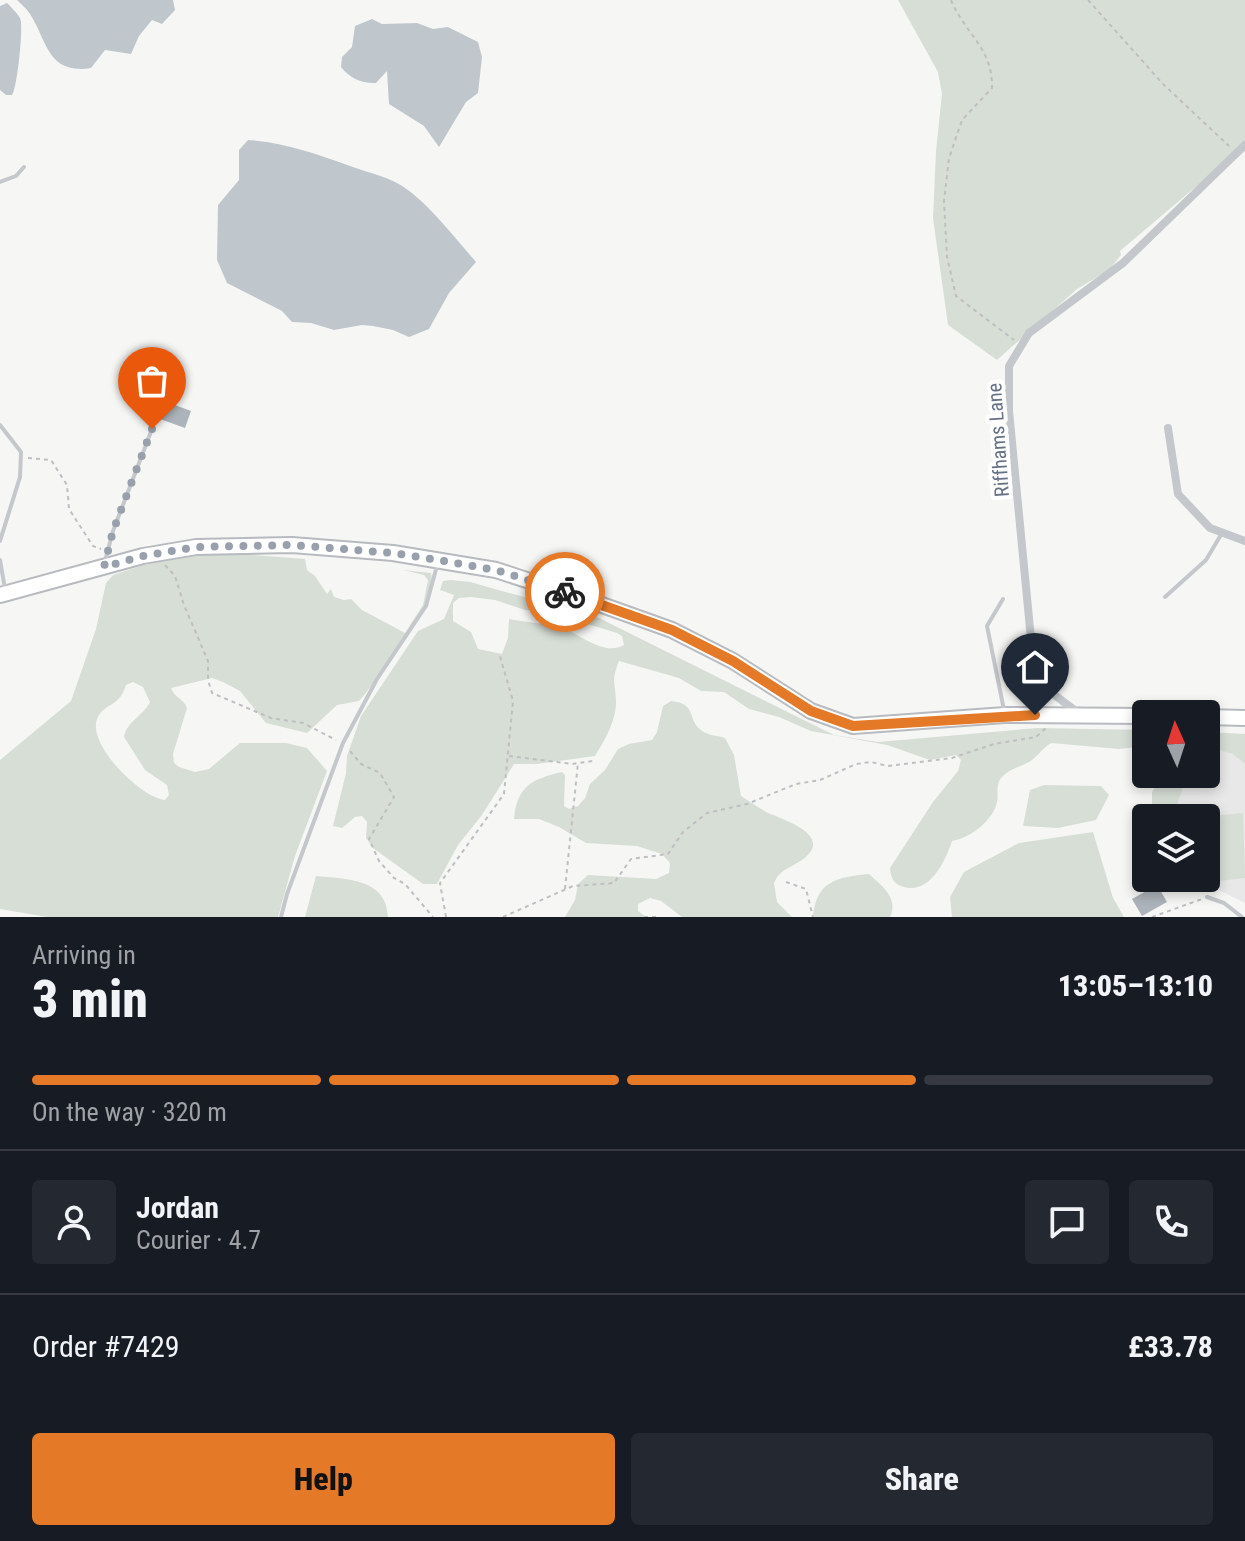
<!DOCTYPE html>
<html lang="en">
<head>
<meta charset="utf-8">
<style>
	:root { --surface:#171b24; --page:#242831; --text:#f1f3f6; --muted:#9ea1a6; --line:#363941; --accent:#e47927 }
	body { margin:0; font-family:"Roboto Condensed",sans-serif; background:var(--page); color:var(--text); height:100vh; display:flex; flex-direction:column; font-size:30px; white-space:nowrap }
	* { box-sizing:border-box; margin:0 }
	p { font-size:26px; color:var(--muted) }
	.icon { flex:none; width:44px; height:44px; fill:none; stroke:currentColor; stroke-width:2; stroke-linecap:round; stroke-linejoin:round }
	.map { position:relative; height:917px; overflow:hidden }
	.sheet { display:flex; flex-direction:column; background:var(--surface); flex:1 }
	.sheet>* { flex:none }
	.needle { width:52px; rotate:357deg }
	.controls { position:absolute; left:1132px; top:700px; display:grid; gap:16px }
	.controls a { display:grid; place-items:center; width:88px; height:88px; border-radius:8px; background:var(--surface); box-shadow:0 4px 12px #0003; font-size:40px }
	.pin { position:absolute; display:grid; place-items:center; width:68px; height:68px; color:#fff; margin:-82px -34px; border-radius:50% 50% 50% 0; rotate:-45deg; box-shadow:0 0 8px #0007 }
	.pin .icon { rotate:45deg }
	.courier { position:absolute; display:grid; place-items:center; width:80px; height:80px; margin:-40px; border:6px solid #e47927; border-radius:50%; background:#fff; color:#222; box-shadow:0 2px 10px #0007 }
	.headline em { font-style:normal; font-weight:800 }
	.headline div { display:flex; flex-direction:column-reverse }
	.headline { display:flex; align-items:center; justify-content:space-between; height:136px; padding:0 32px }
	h1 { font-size:52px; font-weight:800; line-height:60px }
	.bar { display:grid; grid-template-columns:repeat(4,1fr); gap:12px 8px; align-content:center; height:96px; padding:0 32px }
	.bar i { height:10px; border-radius:6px; background:var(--line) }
	.bar .selected { background:var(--accent) }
	.bar p { grid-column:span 4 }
	.line { display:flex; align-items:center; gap:20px; padding:0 32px; border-top:2px solid var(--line) }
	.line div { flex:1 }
	.round { display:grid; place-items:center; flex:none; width:84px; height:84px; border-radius:8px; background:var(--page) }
	.cta { display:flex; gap:16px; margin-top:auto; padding:16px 32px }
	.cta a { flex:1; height:92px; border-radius:8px; background:var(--accent); color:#111; font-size:32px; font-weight:800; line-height:92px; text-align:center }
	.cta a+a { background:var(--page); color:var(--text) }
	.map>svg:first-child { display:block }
</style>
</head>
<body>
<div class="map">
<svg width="1245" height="917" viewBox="0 0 1245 917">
	<rect width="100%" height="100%" fill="#f6f7f4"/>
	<path fill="#e7e8e7" d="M1206 742H1245V903L1201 881 1200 878H1206V818H1181L1177 805 1183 788 1193 774H1206Z"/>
	<path fill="#d7ded5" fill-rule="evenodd" d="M898 0H1245V145L1120 251 1121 255 1109 270 1077 289 997 360 948 325 933 218 936 151 942 94 938 72Z
		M227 553 305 559 307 570 315 576 327 594 331 589 334 597 344 600 351 599 362 610 405 633 423 605 428 580 424 575 403 570 431 573C438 606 385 667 366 693L359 701 337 705 307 733 266 723 240 691 223 682 212 678 171 688C174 697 184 699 187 708L173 754 174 763 179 767 195 772 209 769 240 743H286L307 748 327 771 295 856 278 917H47L0 909V760L71 701 96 629 106 583 113 575 144 565 189 556ZM133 682 143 687 150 702C143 716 127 721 124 737L145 770 167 785 169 795 165 800C141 798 84 742 98 717 106 702 119 708 126 685Z
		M451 580 470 582 599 618 834 735 878 742 1037 728 1146 730V746L1119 749 1051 743C1042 748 1036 759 1027 763 1017 768 1009 769 1001 778 995 786 999 794 997 802 993 821 970 838 952 841 945 862 930 894 904 887 893 884 891 878 890 868L933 802 958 771 961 760 956 755 930 760 887 745 811 731 779 717 749 709 724 692 701 691 679 678 619 661C611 682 615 680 616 700 617 719 605 740 595 756L537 764H514L482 815 458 845 437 884H423L373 848 366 838 367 822 362 816 355 817 342 828 333 826 346 773 347 756 361 716 418 631 444 619 454 595 440 590 443 581ZM471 597 495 600 525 610H554L578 621 617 633 622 636 624 645C603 657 580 633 559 627 543 623 525 622 509 619L508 638 502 654 478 649 471 632 453 621V603L459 598Z
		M671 701C698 704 686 718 701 730 708 736 717 735 725 738L734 755 741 796C750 802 759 808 768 813 782 819 830 834 807 856 795 867 781 867 774 883L777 902 792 917H682L661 901 650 898 638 904V911L646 917H565L575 900 578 884 588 875 656 879 669 873 670 863 662 854 637 846 586 843 559 827 539 819H514C517 786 532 779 562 772L565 775 564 806 569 809 578 806 585 798 590 784 605 770 618 749 629 744 652 740 657 732 663 706Z
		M1206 732 1245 734V764L1233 754 1213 748 1206 753Z
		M1164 774H1201V779L1183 788 1177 805 1179 811 1165 812 1152 807V792Z
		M1044 785 1101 786 1109 795 1096 820 1058 828 1023 826 1030 790Z
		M1243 813 1245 878 1219 881 1212 816Z
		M1093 832 1113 898 1124 917H952L950 897 964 872 1019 843Z
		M869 874C882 886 899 898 890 917H813C816 881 837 877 869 874Z
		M316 876C345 879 387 878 388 917H305Z"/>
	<path fill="#bfc7cd" d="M17 0H173L175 10 162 24 152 20 139 36 131 54 105 50 91 68C47 75 47 40 30 14 27 9 21 4 17 0Z
		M7 3C11 7 17 13 20 18 24 25 17 89 12 95H6L0 90V6Z
		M372 19 382 24 417 23 433 29 448 27 478 42 482 57 478 93 466 102 439 147 424 126 389 104 387 71 376 83C363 84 349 78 341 67L342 57 352 47 355 26Z
		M248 140C284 142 317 154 350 166 369 173 391 177 408 190 431 207 457 240 476 262L449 293 429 329 409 337 393 330 373 326 362 325 334 330 311 323 292 322 282 311 227 283 217 260 218 205 239 180V150Z"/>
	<path fill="#adb3ba" d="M159 399 191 411 185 428 160 419 163 411 156 409Z
		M1157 885 1167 902 1142 916 1132 899Z"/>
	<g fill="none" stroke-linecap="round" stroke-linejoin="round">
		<g stroke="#b7babf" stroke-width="18">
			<path id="primary" d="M0 595 143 556 196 547 292 545 393 553 496 570 588 600 672 630 733 661 811 711 853 726 1005 715 1146 716
				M1206 717 1245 718"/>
		</g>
		<path stroke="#bebfc2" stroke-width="2" stroke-dasharray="4 4" stroke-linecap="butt" d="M951 0C965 34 993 48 992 88L962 120 949 158 944 201 947 257 956 296 1014 340
			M1088 0 1163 84 1229 146
			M28 458 51 460 67 485 69 509 93 546 101 549
			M165 565 175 576 184 605 208 661V680L212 693 271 718 303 723 336 740
			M350 751 361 764 380 773 394 797 369 839 379 861 394 878 405 884 433 917
			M509 756 572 764 593 761
			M786 882 806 889 813 917
			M565 889 578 763
			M446 917 440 883 504 794 513 701 499 653
			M503 917 573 886 614 883 631 859 668 854 683 832 707 813 747 804 796 784 820 780 856 764 871 762 888 766 952 758 994 744 1036 737 1047 727
			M644 917H658
			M1152 917 1202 899"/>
		<path stroke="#c4c7cb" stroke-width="4" d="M0 182 16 176 24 167
			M0 425 21 452 20 477 0 541
			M0 560 5 589
			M105 561 113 531 152 429 154 420 151 409 158 386
			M1165 597 1206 560 1222 533
			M1003 599 987 626 1004 710
			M1207 897 1224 903 1242 917
			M281 917 287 894 343 743 377 679 426 606 438 562"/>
		<path stroke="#c4c7cb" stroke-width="8" d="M1168 428 1178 494 1210 528 1245 541
			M1035 715 1048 690
			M1081 715 1048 690 1031 639 1009 411V366L1029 333 1123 263 1245 145"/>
		<use href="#primary" stroke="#fff" stroke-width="14"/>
	</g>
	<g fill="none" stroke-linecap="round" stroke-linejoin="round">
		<path stroke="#98a0ac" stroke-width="8" stroke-dasharray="0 14.4" d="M152 429 113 531 104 567 143 556 196 547 292 545 393 553 438 560 496 570 565 592"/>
		<path stroke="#e47927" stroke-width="10" d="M565 592 672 630 733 661 811 711 853 726 1035 715"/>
	</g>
	<g text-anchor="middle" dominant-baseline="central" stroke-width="8" stroke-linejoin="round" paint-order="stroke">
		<g font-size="20" fill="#667185" stroke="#fff">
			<text transform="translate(998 440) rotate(-94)">Riffhams Lane</text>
		</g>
	</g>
</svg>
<div class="controls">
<a><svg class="needle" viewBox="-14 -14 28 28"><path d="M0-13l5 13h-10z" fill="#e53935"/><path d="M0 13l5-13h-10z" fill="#9ea1a6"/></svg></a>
<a><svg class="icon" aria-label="layers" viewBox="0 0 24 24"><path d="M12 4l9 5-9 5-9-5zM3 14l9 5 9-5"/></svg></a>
</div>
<div class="pin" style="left:152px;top:429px;background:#ea580c"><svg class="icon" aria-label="bag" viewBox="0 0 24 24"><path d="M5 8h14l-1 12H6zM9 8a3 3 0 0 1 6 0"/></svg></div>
<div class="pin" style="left:1035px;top:715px;background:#1f2937"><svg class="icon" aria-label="home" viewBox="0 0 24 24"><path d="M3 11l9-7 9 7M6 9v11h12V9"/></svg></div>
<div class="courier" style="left:565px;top:592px"><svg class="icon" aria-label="bike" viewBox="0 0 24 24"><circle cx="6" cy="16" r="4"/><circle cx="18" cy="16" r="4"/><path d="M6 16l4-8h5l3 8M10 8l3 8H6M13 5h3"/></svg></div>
</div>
<section class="sheet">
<div class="headline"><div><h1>3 min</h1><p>Arriving in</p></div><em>13:05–13:10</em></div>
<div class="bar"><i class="selected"></i><i class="selected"></i><i class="selected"></i><i></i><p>On the way · 320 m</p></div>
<div class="line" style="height:144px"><a class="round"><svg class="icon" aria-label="person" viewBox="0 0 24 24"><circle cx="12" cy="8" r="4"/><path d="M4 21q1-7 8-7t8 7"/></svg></a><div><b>Jordan</b><p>Courier · 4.7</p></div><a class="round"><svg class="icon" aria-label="chat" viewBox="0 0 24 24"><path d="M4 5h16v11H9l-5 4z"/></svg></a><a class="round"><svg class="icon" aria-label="phone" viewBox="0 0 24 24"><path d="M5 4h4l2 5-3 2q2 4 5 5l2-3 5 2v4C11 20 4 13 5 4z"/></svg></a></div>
<div class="line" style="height:104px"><div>Order #7429</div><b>£33.78</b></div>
<div class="cta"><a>Help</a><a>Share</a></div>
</section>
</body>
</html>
